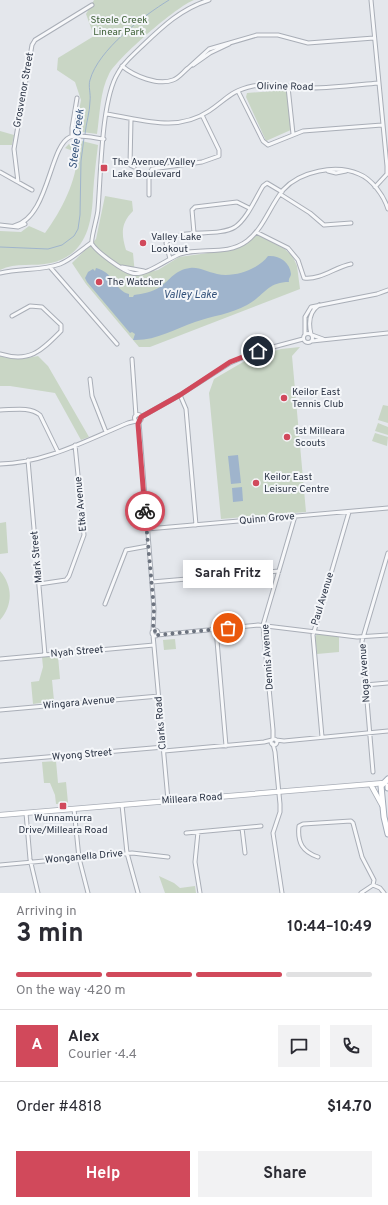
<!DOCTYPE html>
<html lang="en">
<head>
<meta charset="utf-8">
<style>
	:root { --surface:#fff; --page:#f2f2f3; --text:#2b2b33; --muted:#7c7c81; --line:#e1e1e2; --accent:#d1495b }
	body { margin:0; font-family:Overpass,sans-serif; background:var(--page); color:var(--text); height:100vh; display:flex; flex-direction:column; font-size:15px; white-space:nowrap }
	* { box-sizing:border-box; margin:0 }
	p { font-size:13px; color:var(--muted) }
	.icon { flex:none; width:22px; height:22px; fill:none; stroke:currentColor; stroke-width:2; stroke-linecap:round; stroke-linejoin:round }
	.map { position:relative; height:893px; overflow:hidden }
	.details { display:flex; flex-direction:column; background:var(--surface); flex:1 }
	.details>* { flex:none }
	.pin { position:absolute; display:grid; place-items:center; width:34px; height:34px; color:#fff; margin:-17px; border:2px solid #fff; border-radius:50%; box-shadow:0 1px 4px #0007 }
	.courier { position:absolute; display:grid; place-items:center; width:40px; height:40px; margin:-20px; border:3px solid #d1495b; border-radius:50%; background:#fff; color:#222; box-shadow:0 1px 5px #0007 }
	.bubble { position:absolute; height:28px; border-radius:0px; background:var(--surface); box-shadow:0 2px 10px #0003; font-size:13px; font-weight:700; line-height:28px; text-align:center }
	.overview em { font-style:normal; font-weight:700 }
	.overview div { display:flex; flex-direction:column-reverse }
	.overview { display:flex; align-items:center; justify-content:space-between; height:68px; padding:0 16px }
	h1 { font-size:26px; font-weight:700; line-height:30px }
	.bar { display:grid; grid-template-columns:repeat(4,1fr); gap:6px 4px; align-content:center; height:48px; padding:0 16px }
	.bar i { height:5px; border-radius:3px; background:var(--line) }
	.bar .current { background:var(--accent) }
	.bar p { grid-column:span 4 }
	.line { display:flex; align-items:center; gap:10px; padding:0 16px; border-top:1px solid var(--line) }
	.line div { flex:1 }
	.round { display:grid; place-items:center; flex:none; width:42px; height:42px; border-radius:0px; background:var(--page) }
	.primary-button { display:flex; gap:8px; margin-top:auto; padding:8px 16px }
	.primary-button a { flex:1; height:46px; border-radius:0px; background:var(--accent); color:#fff; font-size:16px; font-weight:700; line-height:46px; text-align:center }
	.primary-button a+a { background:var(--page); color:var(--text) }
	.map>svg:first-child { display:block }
</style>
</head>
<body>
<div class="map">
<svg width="388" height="893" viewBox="0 0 388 893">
	<rect width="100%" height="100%" fill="#e4e7ec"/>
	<path fill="#c9d6c5" d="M94 0H194C177 6 117 58 109 74 100 91 100 114 97 134L75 131 81 100 75 82 57 70 58 58 94 36 86 14Z
		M289 90 293 129 266 141 246 97 247 93Z
		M0 131 14 135 12 145H0Z
		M78 140 98 145C96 161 94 178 93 194 92 224 86 255 51 263 34 267 16 262 0 270V231L21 232 29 226 45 233C62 210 76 182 78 153L65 148 69 144Z
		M105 196 132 201 133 211C121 223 121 233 126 250L133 253 135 275 158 270 179 257 230 250 242 245 255 236H260L285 249 293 257 297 266 300 289 150 347H139L86 284 72 263 96 239Z
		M300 347 292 356 306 512 221 519 209 393 214 379 250 358 281 349Z
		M0 356C13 360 24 359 38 356L48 366 89 437 81 440 55 393 10 386H0Z
		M383 405 388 406V423L378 420Z
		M378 423 388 427V435L375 431Z
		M375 433 388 437 387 446 372 441Z
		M6 522 8 553 0 554V523Z
		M0 571C13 586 13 605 0 620Z
		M317 634 339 636V652L317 654 315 637Z
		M175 639 176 649 164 650 163 640Z
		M58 656 60 679 52 680 54 701 33 704 31 682 39 681 43 667 42 657Z
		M56 761 58 783 66 782 68 803 56 804 55 795 50 783H44L42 762Z
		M159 876 174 883 180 888 195 886 196 893H165Z"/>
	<path fill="#9fb4cc" d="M268 256C279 255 290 262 291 274 291 277 288 278 289 282 267 282 264 296 247 305 231 314 212 316 195 322 174 329 156 341 133 340L135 334 132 332 130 333 87 282 85 278 88 272 93 269 95 271 96 268C114 272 115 291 129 294V297H133L134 295C143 294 152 292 160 287 171 279 175 270 190 268 200 267 207 272 217 274 234 278 259 269 268 256Z
		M238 455 241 483 231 484 228 456Z
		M242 487 243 501 233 502 232 488Z"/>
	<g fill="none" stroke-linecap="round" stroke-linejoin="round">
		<path stroke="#9fb4cc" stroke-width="1" d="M85 134C86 123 90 112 90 101 91 94 88 86 90 80 98 50 143 16 169 0
			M0 247 48 249 62 245 74 236 78 229 80 215 81 161 84 138"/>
		<g stroke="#a9aeb7" stroke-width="5">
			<path id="minor" d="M209 0C180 9 161 28 140 48 132 56 123 63 118 73 101 100 101 175 98 209 98 216 90 240 92 244 97 252 123 271 132 273 145 277 167 259 180 254 202 247 227 256 247 241 263 229 270 206 283 190 300 171 336 164 359 174 372 179 384 196 388 209
				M371 0 387 166V174L375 187
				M193 65 210 53 229 44
				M122 66C134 76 158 86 173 80 179 78 183 72 188 68
				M187 69 209 49 257 35H278L308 43 374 38
				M288 87 293 134
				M238 91 263 141 268 145 303 131 382 125
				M106 114C141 119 176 133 209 111 227 99 230 91 253 86 272 83 293 87 311 88 334 88 356 85 378 83
				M131 119 130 165 134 167
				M72 136V128L77 98
				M328 171 336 173 346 171
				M0 172 32 190
				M18 182 14 149 32 45 35 40 92 5
				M280 194 310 213 324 225 351 223
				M149 195V175L152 169 202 162 219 156V150L202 115
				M0 225 18 227 25 224
				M14 226C49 218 49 146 70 137 78 134 95 138 104 139
				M256 232 288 248 298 260 304 278C321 280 335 267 351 264
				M194 233 192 210 195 207 237 202 249 208
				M170 259 166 243C177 227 217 238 235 227 247 219 255 199 263 186L267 183 282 192
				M50 267 117 344
				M122 267 144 271
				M0 273C20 268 41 271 60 264 72 259 81 250 91 243
				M303.5 338a4.5 4.5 0 1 1 9 0a4.5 4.5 0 1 1-9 0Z
				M305 334V317L311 307 377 294 388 290
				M311 334C308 322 309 312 319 305
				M312 335 323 339
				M312 341 388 333
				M0 354C30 363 41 351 61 331V325L42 307 30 306 12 316
				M132 359 136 416
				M90 379 92 396 106 432
				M180 395 186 409 196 525
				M0 410C12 410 30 406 40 415L58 452
				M134.5 418a3.5 3.5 0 1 1 7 0a3.5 3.5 0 1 1-7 0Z
				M141 417 180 395 230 363 258 351 303 339
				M139 422 154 609 153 631
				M28 460 45 655
				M0 464C45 463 87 440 128 423L136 421
				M147 529 388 508
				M152 582 279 571
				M39 584 66 580 69 576 84 535 75 445
				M105 604 126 550 148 546
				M216 629 226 746
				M152 633a3 3 0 1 1 6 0a3 3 0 1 1-6 0Z
				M153 635 168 800
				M157 635 258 625 357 637 388 635
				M0 659 154 645
				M365 685 388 683
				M0 710 159 696
				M322 737 313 635 349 512
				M273 739V730L263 625 295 516
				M271 742a3 3 0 1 1 6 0a3 3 0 1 1-6 0Z
				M276 740 284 741 388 731
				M273 744 275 752 280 804V812L273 833 282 893
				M164 751 264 742 272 740
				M0 761 164 747
				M373 772 362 641 388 553
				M122 805 127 853 138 893
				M74 809 79 858 88 893
				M26 813 30 859 38 893
				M242 828 245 853
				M198 832 195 862 200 893
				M186 833 261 826
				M318 857C303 852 297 843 299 826L303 824 351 821 353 823 362 857 374 880 373 885
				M0 865 132 853 168 857
				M373 885 380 888 384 893
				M361 893 373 885"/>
		</g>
		<g stroke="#a9aeb7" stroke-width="6">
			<path id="secondary" d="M371 785 382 805
				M0 815 384 783"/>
		</g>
		<g stroke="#a3abb8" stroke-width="7">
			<path id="primary" d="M388 779 381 786 384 817 388 834
				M388 786V788"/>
		</g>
		<use href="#minor" stroke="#f7f8fa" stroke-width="3"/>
		<use href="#secondary" stroke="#fff" stroke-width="4.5"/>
		<use href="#primary" stroke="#fff" stroke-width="5"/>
	</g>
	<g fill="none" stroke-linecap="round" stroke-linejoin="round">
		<path stroke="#6c737f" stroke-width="4" stroke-dasharray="0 7.2" d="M145 511 154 609 153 631H157V635L228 628"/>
		<path stroke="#d1495b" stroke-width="5" d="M145 511 138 424 141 417 180 395 230 362 258 351"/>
	</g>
	<g fill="#d1495b" stroke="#f4f6f9" stroke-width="1.5">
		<rect x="100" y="164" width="8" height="8" rx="2"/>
		<circle cx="143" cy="243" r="4"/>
		<circle cx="99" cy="282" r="4"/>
		<circle cx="284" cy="398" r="4"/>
		<circle cx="287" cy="437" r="4"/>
		<circle cx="256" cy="483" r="4"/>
		<rect x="59" y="802" width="8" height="8" rx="2"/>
	</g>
	<g text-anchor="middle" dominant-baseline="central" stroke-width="4" stroke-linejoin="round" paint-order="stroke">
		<g font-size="10" fill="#3f6138" stroke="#f4f6f9">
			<text x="119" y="20">Steele Creek<tspan x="119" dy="12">Linear Park</tspan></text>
		</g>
		<g font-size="10" fill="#2b3445" stroke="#f4f6f9">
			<text transform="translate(285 87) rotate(1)">Olivine Road</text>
			<text transform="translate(24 90) rotate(-80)">Grosvenor Street</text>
			<text transform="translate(81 504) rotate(-95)">Etka Avenue</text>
			<text transform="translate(267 519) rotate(-5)">Quinn Grove</text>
			<text transform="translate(37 557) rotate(-95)">Mark Street</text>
			<text transform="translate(323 599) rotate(-73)">Paul Avenue</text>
			<text transform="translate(77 652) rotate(-5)">Nyah Street</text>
			<text transform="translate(268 657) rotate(-94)">Dennis Avenue</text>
			<text transform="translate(365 673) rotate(-94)">Noga Avenue</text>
			<text transform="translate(79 703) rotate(-5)">Wingara Avenue</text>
			<text transform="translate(161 723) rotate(-95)">Clarks Road</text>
			<text transform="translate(82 755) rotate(-5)">Wyong Street</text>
			<text transform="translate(192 799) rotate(-4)">Milleara Road</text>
			<text transform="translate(84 857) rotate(-5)">Wonganella Drive</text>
		</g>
		<g font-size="10" fill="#2b3445" stroke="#f4f6f9" text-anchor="start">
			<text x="112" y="162">The Avenue/Valley<tspan x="112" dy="12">Lake Boulevard</tspan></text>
			<text x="151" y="237">Valley Lake<tspan x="151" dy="12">Lookout</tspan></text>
			<text x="107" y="282">The Watcher</text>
			<text x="292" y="392">Keilor East<tspan x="292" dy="12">Tennis Club</tspan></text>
			<text x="295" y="431">1st Milleara<tspan x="295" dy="12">Scouts</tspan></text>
			<text x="264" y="477">Keilor East<tspan x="264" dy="12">Leisure Centre</tspan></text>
			<text x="63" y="818" text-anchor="middle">Wunnamurra<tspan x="63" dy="12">Drive/Milleara Road</tspan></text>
		</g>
		<g font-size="11" font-style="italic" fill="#34527a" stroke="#f4f6f9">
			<text transform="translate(77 139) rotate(-83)">Steele Creek</text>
			<text x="190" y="295">Valley Lake</text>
		</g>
	</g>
</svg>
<div class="pin" style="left:228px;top:628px;background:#ea580c"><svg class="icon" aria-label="bag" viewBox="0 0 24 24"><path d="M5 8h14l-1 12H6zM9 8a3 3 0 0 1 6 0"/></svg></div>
<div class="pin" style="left:258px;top:351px;background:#1f2937"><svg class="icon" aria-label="home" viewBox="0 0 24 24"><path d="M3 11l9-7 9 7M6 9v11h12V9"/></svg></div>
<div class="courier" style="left:145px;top:511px"><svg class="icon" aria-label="bike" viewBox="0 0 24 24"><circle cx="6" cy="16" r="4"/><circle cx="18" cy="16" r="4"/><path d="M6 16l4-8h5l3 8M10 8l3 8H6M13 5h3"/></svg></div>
<div class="bubble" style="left:183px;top:560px;width:90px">Sarah Fritz</div>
</div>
<section class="details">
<div class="overview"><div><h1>3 min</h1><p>Arriving in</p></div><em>10:44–10:49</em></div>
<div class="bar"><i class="current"></i><i class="current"></i><i class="current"></i><i></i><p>On the way · 420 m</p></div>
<div class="line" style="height:72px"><b class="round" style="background:var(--accent);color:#fff">A</b><div><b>Alex</b><p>Courier · 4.4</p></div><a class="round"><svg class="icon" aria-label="chat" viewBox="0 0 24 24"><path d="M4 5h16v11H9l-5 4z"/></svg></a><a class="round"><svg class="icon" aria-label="phone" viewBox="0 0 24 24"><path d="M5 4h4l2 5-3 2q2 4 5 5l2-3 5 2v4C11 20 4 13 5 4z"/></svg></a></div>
<div class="line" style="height:52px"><div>Order #4818</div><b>$14.70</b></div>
<div class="primary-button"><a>Help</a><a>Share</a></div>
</section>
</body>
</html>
